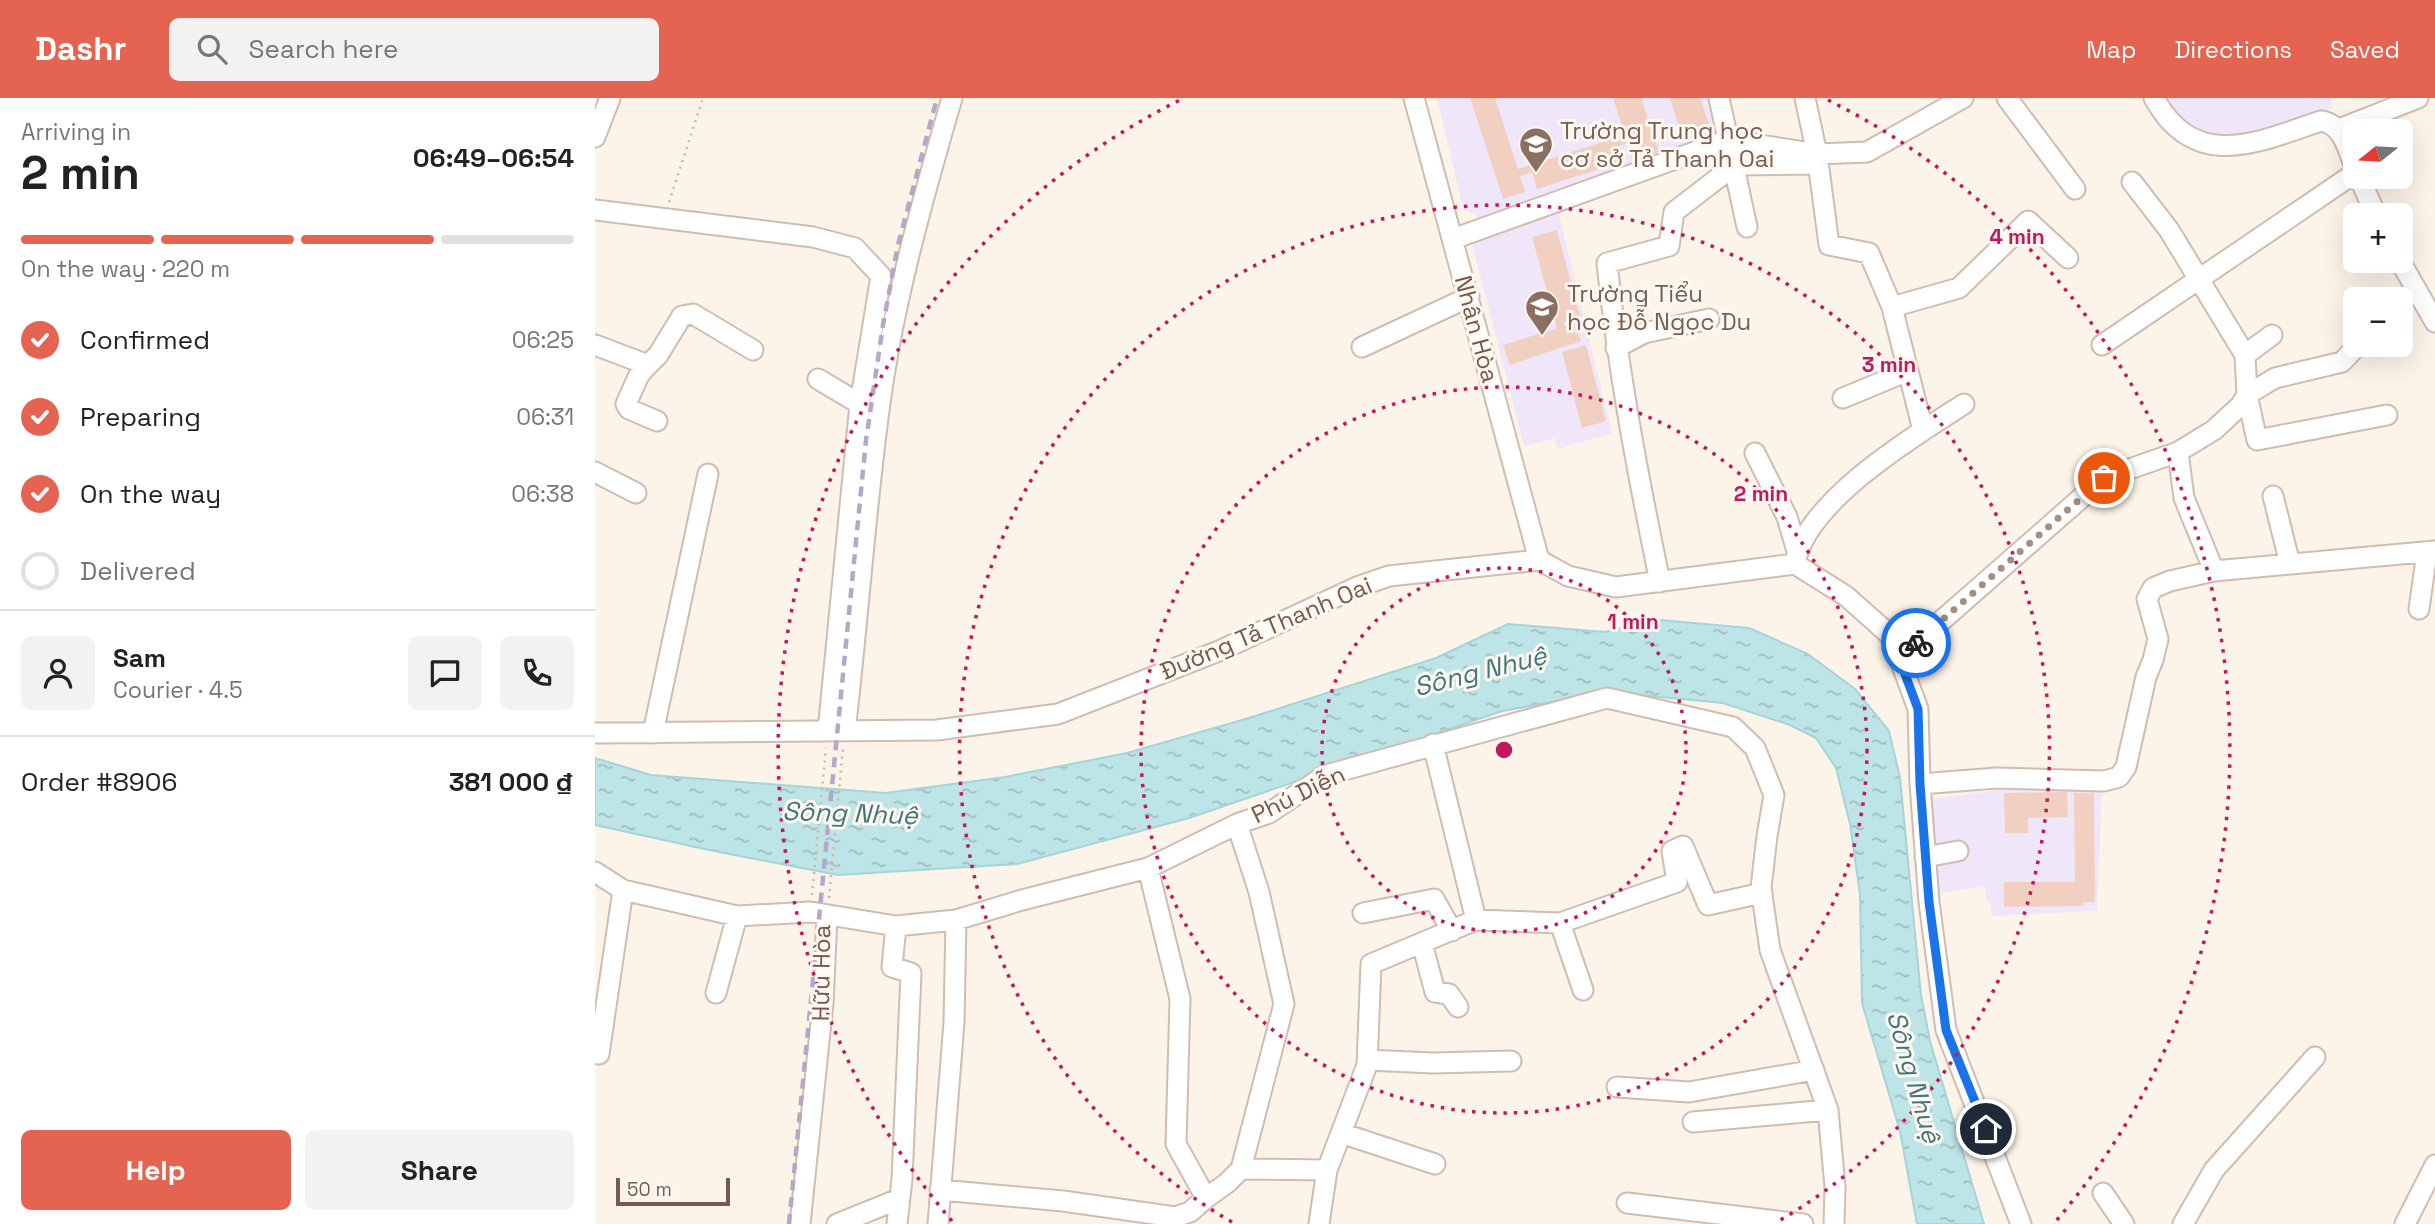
<!DOCTYPE html>
<html lang="en">
<head>
<meta charset="utf-8">
<style>
	:root { --surface:#fff; --page:#f2f2f2; --text:#222; --muted:#767676; --line:#e0e0e0; --accent:#e46451 }
	body { margin:0; font-family:"Space Grotesk",sans-serif; background:var(--page); color:var(--text); height:100vh; display:flex; flex-direction:column; font-size:26px; white-space:nowrap }
	* { box-sizing:border-box; margin:0 }
	p { font-size:23px; color:var(--muted) }
	.icon { flex:none; width:38px; height:38px; fill:none; stroke:currentColor; stroke-width:2; stroke-linecap:round; stroke-linejoin:round }
	.map { position:relative; flex:1; overflow:hidden }
	.drawer { display:flex; flex-direction:column; background:var(--surface); width:595px }
	.drawer>* { flex:none }
	.needle { width:46px; rotate:252deg }
	.controls { position:absolute; left:1748px; top:21px; display:grid; gap:14px }
	.controls a { display:grid; place-items:center; width:70px; height:70px; border-radius:10px; background:var(--surface); box-shadow:0 7px 28px #0002; font-size:35px }
	.scale { position:absolute; left:21px; bottom:18px; width:114px; box-sizing:border-box; padding-left:7px; border:4px solid #77584c; border-top:0; font-size:19px; line-height:24px; white-space:nowrap; color:#77584c; -webkit-text-stroke:5px #fff8f0; paint-order:stroke }
	.pin { position:absolute; display:grid; place-items:center; width:60px; height:60px; color:#fff; margin:-30px; border:4px solid #fff; border-radius:50%; box-shadow:0 2px 7px #0007 }
	.courier { position:absolute; display:grid; place-items:center; width:70px; height:70px; margin:-35px; border:5px solid #1a73e8; border-radius:50%; background:#fff; color:#222; box-shadow:0 2px 9px #0007 }
	.overview em { font-style:normal; font-weight:700 }
	.overview div { display:flex; flex-direction:column-reverse }
	.overview { display:flex; align-items:center; justify-content:space-between; height:119px; padding:0 21px }
	h1 { font-size:46px; font-weight:700; line-height:52px }
	.bar { display:grid; grid-template-columns:repeat(4,1fr); gap:10px 7px; align-content:center; height:84px; padding:0 21px }
	.bar i { height:9px; border-radius:5px; background:var(--line) }
	.bar .current { background:var(--accent) }
	.bar p { grid-column:span 4 }
	.line { display:flex; align-items:center; gap:18px; padding:0 21px; border-top:2px solid var(--line) }
	.line div { flex:1 }
	.round { display:grid; place-items:center; flex:none; width:74px; height:74px; border-radius:10px; background:var(--page) }
	ol { padding:0 21px; list-style:none }
	li { display:flex; align-items:center; gap:21px; height:77px }
	li p { margin-inline-start:auto }
	li .icon { padding:7px; border-radius:50%; background:var(--accent); color:#fff; stroke-width:4 }
	li:last-child { color:var(--muted) }
	li i { width:38px; height:38px; border:4px solid var(--line); border-radius:50% }
	.cta { display:flex; gap:14px; margin-top:auto; padding:14px 21px }
	.cta a { flex:1; height:80px; border-radius:10px; background:var(--accent); color:#fff; font-size:28px; font-weight:700; line-height:80px; text-align:center }
	.cta a+a { background:var(--page); color:var(--text) }
	header { display:flex; align-items:center; gap:42px; box-sizing:border-box; height:98px; padding:0 35px; background:var(--accent); color:#fff }
	header strong { font-size:33px }
	nav { display:flex; gap:38px; margin-inline-start:auto; font-size:24px }
	.search { width:490px; height:63px; background:var(--page); display:flex; align-items:center; gap:18px; box-sizing:border-box; padding:0 24px; border-radius:10px; color:var(--muted); font-size:26px }
	main { display:flex; flex:1; min-height:0 }
	.map>svg:first-child { display:block }
</style>
</head>
<body>
<header>
<strong>Dashr</strong>
<div class="search"><svg class="icon" aria-label="search" viewBox="0 0 24 24"><circle cx="10" cy="10" r="6"/><path d="M15 15l6 6"/></svg>Search here</div>
<nav><a>Map</a><a>Directions</a><a>Saved</a></nav>
</header>
<main>
<section class="drawer">
<div class="overview"><div><h1>2 min</h1><p>Arriving in</p></div><em>06:49–06:54</em></div>
<div class="bar"><i class="current"></i><i class="current"></i><i class="current"></i><i></i><p>On the way · 220 m</p></div>
<ol>
<li><svg class="icon" aria-label="check" viewBox="0 0 24 24"><path d="M5 12l5 5 9-10"/></svg>Confirmed<p>06:25</p></li>
<li><svg class="icon" aria-label="check" viewBox="0 0 24 24"><path d="M5 12l5 5 9-10"/></svg>Preparing<p>06:31</p></li>
<li><svg class="icon" aria-label="check" viewBox="0 0 24 24"><path d="M5 12l5 5 9-10"/></svg>On the way<p>06:38</p></li>
<li><i></i>Delivered</li>
</ol>
<div class="line" style="height:126px"><a class="round"><svg class="icon" aria-label="person" viewBox="0 0 24 24"><circle cx="12" cy="8" r="4"/><path d="M4 21q1-7 8-7t8 7"/></svg></a><div><b>Sam</b><p>Courier · 4.5</p></div><a class="round"><svg class="icon" aria-label="chat" viewBox="0 0 24 24"><path d="M4 5h16v11H9l-5 4z"/></svg></a><a class="round"><svg class="icon" aria-label="phone" viewBox="0 0 24 24"><path d="M5 4h4l2 5-3 2q2 4 5 5l2-3 5 2v4C11 20 4 13 5 4z"/></svg></a></div>
<div class="line" style="height:91px"><div>Order #8906</div><b>381 000 ₫</b></div>
<div class="cta"><a>Help</a><a>Share</a></div>
</section>
<div class="map">
<svg width="1840" height="1126" viewBox="0 0 1840 1126">
	<defs>
		<pattern id="water-ripples" width="26" height="14" patternUnits="userSpaceOnUse" patternTransform="scale(1.75)"><rect width="26" height="14" fill="#bde4e6"/><path d="M2 4q2-2 4 0t4 0M15 11q2-2 4 0t4 0" fill="none" stroke="#9ebcbd"/></pattern>
	</defs>
	<rect width="100%" height="100%" fill="#fcf3e9"/>
	<path fill="#f0e6f9" d="M842 0H1120L1123 41 888 122 868 110Z
		M1565 0H1735L1738 10 1647 43H1622L1592 31Z
		M963 112 1017 335 963 351 960 340 929 348 876 142Z
		M1507 688 1502 813 1397 818 1396 805 1392 803 1390 788 1340 796 1337 701 1397 693Z"/>
	<path fill="url(#water-ripples)" stroke="#a4d5d8" stroke-width="2" d="M1065 522 1154 530 1213 556 1260 591 1294 633 1305 680 1326 897 1335 943 1389 1126H1322L1305 1033 1267 905 1265 796 1255 726 1241 670 1221 640 1195 627 1128 605 1013 594 907 613 594 720 422 766 243 777 114 752 0 727V660L56 677 291 695 410 679 532 655 654 620 841 560 913 526 1010 534Z"/>
	<path fill="#f2d0c1" d="M875 0H900L923 71 1030 37 1018 0H1046L1064 54 1038 63 1032 45 1021 49 1026 64 942 91 937 74 925 78 930 94 908 101Z
		M1075 0H1105L1115 29 1087 38Z
		M962 132 985 218 969 224V227L979 224 986 243 915 267 908 247 962 230 937 139Z
		M991 247 1011 323 987 330 967 254Z
		M1472 694 1473 719 1433 720V735H1410L1409 695Z
		M1479 695H1499L1500 804H1488V808L1409 809V784H1480Z"/>
	<g fill="none" stroke-linecap="round" stroke-linejoin="round">
		<g stroke="#d1bcb1" stroke-width="23">
			<path id="minor" d="M819 0 944 462
				M1124 0 1152 129
				M1210 0 1222 56 1234 147 1274 155 1297 209 1328 332
				M1412 0 1480 91
				M1559 0C1600 75 1663 44 1726 23 1748 26 1753 52 1760 70
				M1744 31 1823 0
				M0 39 15 0
				M1764 79 1781 117
				M1537 84 1574 132 1650 257 1652 297 1662 342 1792 317
				M0 112 218 139 260 150 286 178 265 306 233 633
				M858 141 1133 42 1222 56 1272 54 1368 0
				M1805 163 1840 224
				M1297 209 1364 190 1433 123 1473 160
				M0 247 53 267 63 257 87 218 98 216 158 252
				M1507 247 1760 75
				M767 249 874 199
				M1021 250 1049 235 1114 221
				M1650 257 1677 237
				M53 267 44 277 31 306 34 311 62 323
				M223 281 265 306
				M1248 300 1313 273
				M1583 354 1589 400 1619 473
				M1160 355 1192 419 1202 453
				M0 374 41 395
				M1678 398 1695 466
				M1200 466C1210 404 1319 338 1369 306
				M1065 484C1043 378 1023 273 1012 165L1074 148 1079 114 1140 67 1223 66
				M1824 511 1832 454
				M1304 560 1509 380 1583 354 1619 332 1646 307 1652 297 1680 280 1747 264 1762 248
				M250 633C263 524 270 414 285 305 299 202 328 100 357 0
				M0 635 342 632 463 616 624 553 762 489 794 478 944 462 973 478 1021 489 1200 466 1251 498 1296 538 1323 611 1325 686 1334 804 1351 932 1426 1126
				M58 635 113 376
				M1325 686 1402 680 1509 683 1524 679 1531 669 1551 579 1558 562 1563 541 1552 501 1558 490 1575 483 1619 473 1840 453
				M1330 759 1363 753
				M553 770 585 901 581 1046 611 1100 632 1085 646 1071 689 906 664 794 642 726
				M0 774 28 792 142 818 216 814 301 828 361 822 427 802 553 770 642 726 674 715 731 677 1012 600 1138 629 1160 650 1179 697 1172 738 1166 790 1175 852 1233 1012 1240 1089 1239 1126
				M768 815 839 801 857 833
				M881 822 965 825 1082 784 1077 753 1088 748 1113 807 1167 795
				M965 825 988 892
				M301 828 297 869 316 875 307 1081 302 1126
				M827 845 840 894 854 896 863 909
				M121 895 142 818
				M4 956 28 792
				M772 962 838 965 916 963
				M1022 989 1094 994 1219 972
				M1098 1024 1233 1012
				M746 1035 840 1066
				M646 1071 732 1072
				M345 1092 468 1103 580 1119 595 1114 611 1100
				M1508 1095 1529 1126
				M1032 1105 1208 1126
				M205 1126 228 905 232 817
				M242 1126 304 1101
				M343 1126 359 924 361 822
				M724 1126 732 1072 772 967 776 866 881 822 838 646
				M1588 1126 1619 1072 1720 959
				M1810 1126 1840 1067"/>
		</g>
		<path stroke="#d7b3a4" stroke-width="2.5" stroke-dasharray="2 5" stroke-linecap="butt" d="M74 104 108 0
			M217 797 231 650
			M234 800 248 650"/>
		<use href="#minor" stroke="#fff" stroke-width="19"/>
		<path stroke="#b5a7c7" stroke-width="4.5" stroke-dasharray="10 7" stroke-linecap="butt" d="M194 1126 271 342 288 227 303 147 342 0"/>
	</g>
	<g fill="none" stroke-linecap="round" stroke-linejoin="round">
		<path stroke="#a68e83" stroke-width="7" stroke-dasharray="0 12.6" d="M1321 545 1509 380"/>
		<path stroke="#1a73e8" stroke-width="9" d="M1321 545 1304 560 1323 611 1325 686 1334 804 1351 932 1391 1031"/>
	</g>
	<g fill="none" stroke="#c2185b" stroke-width="3.5" stroke-dasharray="3.5 7">
		<circle cx="909" cy="652" r="182"/>
		<circle cx="909" cy="652" r="363"/>
		<path d="M637 1124A545 545 0 1 1 1182 1124"/>
		<path d="M357 1123A726 726 0 0 1 585 2M1233 2A726 726 0 0 1 1461 1123"/>
	</g>
	<defs>
		<g id="school-pin" transform="scale(1.75)"><path d="M0 17L-7.5 6A9.5 9.5 0 1 1 7.5 6Z" fill="#8d6e63" stroke="#fff8f0"/><path d="M0-5L7-2L0 1L-7-2ZM-4 1L0 2.5L4 1V4Q0 6-4 4Z" fill="#fff"/></g>
	</defs>
	<g fill-rule="evenodd">
		<use href="#school-pin" x="941" y="46"/>
		<use href="#school-pin" x="947" y="209"/>
	</g>
	<g text-anchor="middle" dominant-baseline="central" stroke-width="6" stroke-linejoin="round" paint-order="stroke">
		<g font-size="24" fill="#785e54" stroke="#fff8f0" text-anchor="start">
			<text x="965" y="32">Trường Trung học<tspan x="965" dy="28">cơ sở Tả Thanh Oai</tspan></text>
			<text x="972" y="195">Trường Tiểu<tspan x="972" dy="28">học Đỗ Ngọc Du</tspan></text>
		</g>
		<g font-size="24" fill="#77584c" stroke="#fff8f0">
			<text transform="translate(882 231) rotate(75)">Nhân Hòa</text>
			<text transform="translate(671 530) rotate(-23)">Đường Tả Thanh Oai</text>
			<text transform="translate(703 696) rotate(-26)">Phú Diễn</text>
			<text transform="translate(226 875) rotate(-89)">Hữu Hòa</text>
		</g>
		<g font-size="26" font-style="italic" fill="#40787c" stroke="#fff8f0">
			<text transform="translate(885 573) rotate(-14)">Sông Nhuệ</text>
			<text transform="translate(255 715) rotate(2)">Sông Nhuệ</text>
			<text transform="translate(1319 979) rotate(74)">Sông Nhuệ</text>
		</g>
	</g>
	<circle cx="909" cy="652" r="10" fill="#c2185b" stroke="#fff8f0" stroke-width="3.5"/>
	<g font-size="21" text-anchor="middle" font-weight="bold" fill="#c2185b" stroke="#fff8f0" stroke-width="6" stroke-linejoin="round" paint-order="stroke">
		<text x="1422" y="146">4 min</text>
		<text x="1294" y="274">3 min</text>
		<text x="1166" y="403">2 min</text>
		<text x="1038" y="531">1 min</text>
	</g>
</svg>
<div class="controls">
<a><svg class="needle" viewBox="-14 -14 28 28"><path d="M0-13l5 13h-10z" fill="#e53935"/><path d="M0 13l5-13h-10z" fill="#767676"/></svg></a>
<a>+</a>
<a>−</a>
</div>
<div class="scale">50 m</div>
<div class="pin" style="left:1509px;top:380px;background:#ea580c"><svg class="icon" aria-label="bag" viewBox="0 0 24 24"><path d="M5 8h14l-1 12H6zM9 8a3 3 0 0 1 6 0"/></svg></div>
<div class="pin" style="left:1391px;top:1031px;background:#1f2937"><svg class="icon" aria-label="home" viewBox="0 0 24 24"><path d="M3 11l9-7 9 7M6 9v11h12V9"/></svg></div>
<div class="courier" style="left:1321px;top:545px"><svg class="icon" aria-label="bike" viewBox="0 0 24 24"><circle cx="6" cy="16" r="4"/><circle cx="18" cy="16" r="4"/><path d="M6 16l4-8h5l3 8M10 8l3 8H6M13 5h3"/></svg></div>
</div>
</main>
</body>
</html>
